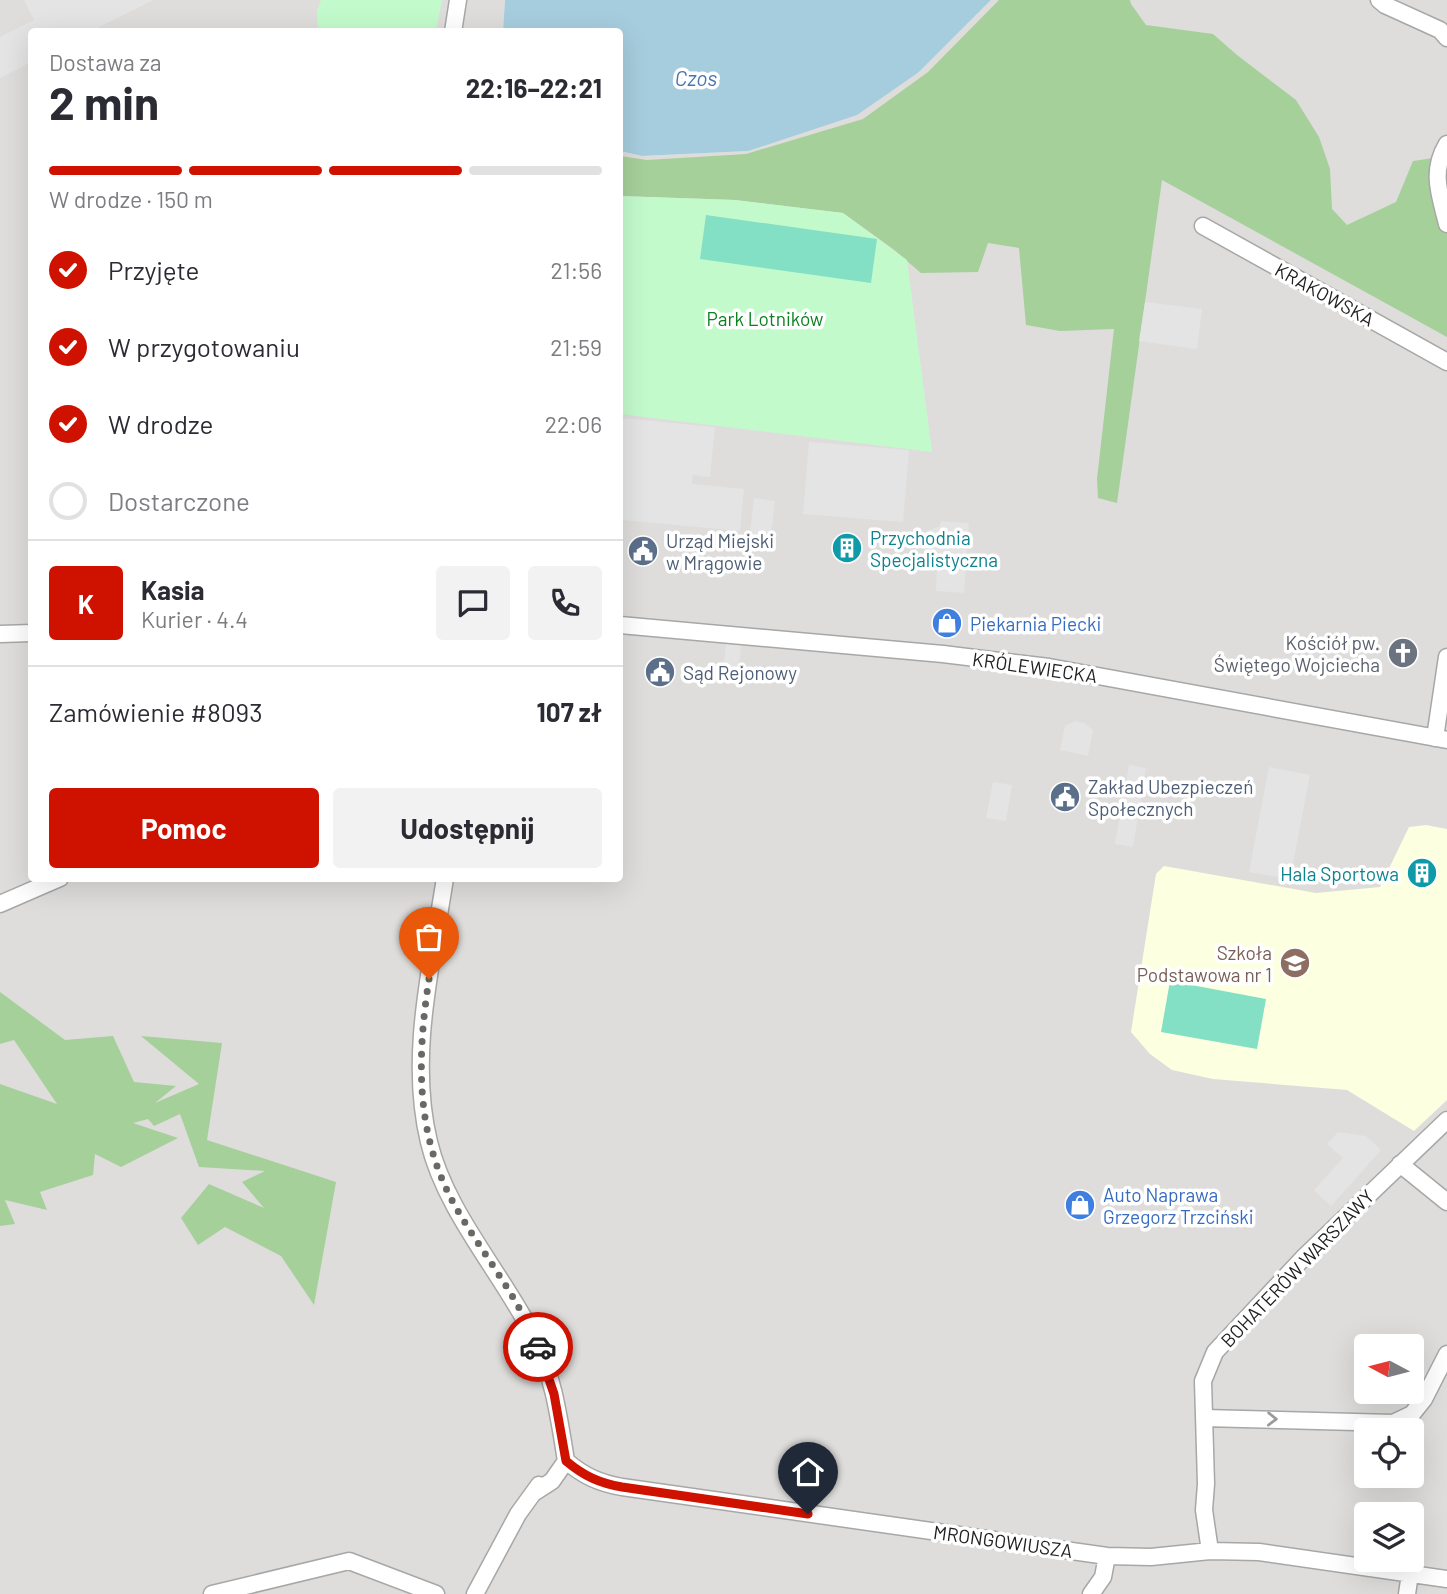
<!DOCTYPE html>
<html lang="pl">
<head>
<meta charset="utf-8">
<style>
	:root { --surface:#fff; --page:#f2f2f3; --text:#2b2b33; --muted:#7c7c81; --line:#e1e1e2; --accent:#cf1200 }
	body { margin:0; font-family:Barlow,sans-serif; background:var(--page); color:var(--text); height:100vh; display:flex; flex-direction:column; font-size:26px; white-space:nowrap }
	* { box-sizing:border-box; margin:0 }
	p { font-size:23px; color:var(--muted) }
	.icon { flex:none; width:38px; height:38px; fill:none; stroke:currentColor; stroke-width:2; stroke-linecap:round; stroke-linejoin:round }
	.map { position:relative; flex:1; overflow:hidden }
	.side { position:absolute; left:28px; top:28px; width:595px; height:854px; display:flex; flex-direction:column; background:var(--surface); border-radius:7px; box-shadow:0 7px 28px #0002 }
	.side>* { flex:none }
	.needle { width:46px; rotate:277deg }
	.buttons { position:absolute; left:1354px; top:1334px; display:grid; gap:14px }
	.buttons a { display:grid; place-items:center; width:70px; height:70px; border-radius:7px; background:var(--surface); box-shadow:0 7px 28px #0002; font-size:35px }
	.pin { position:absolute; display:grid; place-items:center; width:60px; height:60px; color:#fff; margin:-72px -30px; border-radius:50% 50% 50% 0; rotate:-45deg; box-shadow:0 0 7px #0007 }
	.pin .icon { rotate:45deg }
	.courier { position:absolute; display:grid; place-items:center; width:70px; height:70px; margin:-35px; border:5px solid #cf1200; border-radius:50%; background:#fff; color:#222; box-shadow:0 2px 9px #0007 }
	.overview em { font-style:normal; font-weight:700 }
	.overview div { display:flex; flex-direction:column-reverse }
	.overview { display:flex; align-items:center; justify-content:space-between; height:119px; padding:0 21px }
	h1 { font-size:46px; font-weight:700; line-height:52px }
	.bar { display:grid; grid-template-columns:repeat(4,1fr); gap:10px 7px; align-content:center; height:84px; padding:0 21px }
	.bar i { height:9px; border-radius:5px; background:var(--line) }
	.bar .selected { background:var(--accent) }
	.bar p { grid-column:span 4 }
	.line { display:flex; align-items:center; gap:18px; padding:0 21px; border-top:2px solid var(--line) }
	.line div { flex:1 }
	.round { display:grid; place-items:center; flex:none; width:74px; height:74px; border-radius:7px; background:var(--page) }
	ol { padding:0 21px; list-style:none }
	li { display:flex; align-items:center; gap:21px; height:77px }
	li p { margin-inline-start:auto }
	li .icon { padding:7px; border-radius:50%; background:var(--accent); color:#fff; stroke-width:4 }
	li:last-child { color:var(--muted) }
	li i { width:38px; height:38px; border:4px solid var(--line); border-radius:50% }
	.primary-button { display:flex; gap:14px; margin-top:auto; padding:14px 21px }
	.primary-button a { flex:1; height:80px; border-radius:7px; background:var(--accent); color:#fff; font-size:28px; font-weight:700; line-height:80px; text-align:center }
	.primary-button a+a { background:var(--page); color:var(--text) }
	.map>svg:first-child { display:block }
</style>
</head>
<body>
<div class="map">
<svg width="1447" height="1594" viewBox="0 0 1447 1594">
	<rect width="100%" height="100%" fill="#f0eee6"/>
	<path fill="#dedddc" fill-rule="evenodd" d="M0 0H505L503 31 32 32V878H620V151L642 156 748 151 919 72 991 0H1447V1594H0ZM1367 1346H1412V1391H1367ZM1367 1430H1412V1475H1367ZM1367 1514H1412V1559H1367Z"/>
	<path fill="#fcffe0" d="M1426 825 1447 829V1100L1414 1131 1347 1090 1213 1079 1172 1070 1150 1054 1131 1032 1156 874 1164 866 1316 893 1380 887 1409 827Z"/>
	<path fill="#a5d09a" d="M999 0H1130L1131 4 1146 25 1213 34 1237 55 1296 100 1319 137 1330 169 1332 209 1347 225 1396 202 1413 161 1447 156V337L1162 180 1117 503 1098 498 1097 479 1114 329 1060 331 1026 325 1019 248 988 243 978 272 921 273 893 249 843 213 735 200 620 196V156L647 160 746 154 863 119 928 72Z
		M0 992 65 1040 113 1036 134 1082 176 1086 155 1103 199 1084 141 1036 222 1043 207 1140 336 1182 314 1305 281 1256 225 1227 198 1245 181 1218 209 1184 264 1208 242 1182 265 1171 199 1167 180 1114 154 1126 148 1119 133 1123 178 1138 121 1167 95 1154 93 1175 40 1192 47 1210 5 1200 15 1224 0 1226V1084L57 1104 14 1040 0 1044Z"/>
	<path fill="#c3facc" d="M321 0H442L436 31H318L317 11Z
		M620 196 735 200 843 213 907 260 932 452 620 414Z"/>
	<path fill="#83e0c4" d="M706 215 877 239 871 283 700 259Z
		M1170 981 1266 999 1257 1049 1161 1032Z"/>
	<path fill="#e4e4e4" d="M24 0H153L91 31 32 32 31 62 0 78V37L34 20Z
		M1145 302 1202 309 1197 349 1139 341Z
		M620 418 715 427 710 477 693 475 692 484 744 489 740 531 623 520 620 516Z
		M809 442 909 450 903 522 803 514Z
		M754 498 775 501 770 543 749 541Z
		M941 521 969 523 964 593 936 591 937 563 924 569 926 531 940 526Z
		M726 644 741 645 738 676 723 674Z
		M1075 721 1084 723 1093 730 1088 756 1060 750 1065 726Z
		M1129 765 1146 768 1133 847 1115 844Z
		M1269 767 1310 775 1290 879 1249 872Z
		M993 782 1012 785 1006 821 986 818Z
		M1338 1132 1366 1136 1381 1150 1331 1206 1314 1190 1343 1158 1327 1144Z"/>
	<path fill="#a6cdde" d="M505 0H991L919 72 857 115 748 151 642 156 620 151V32L503 31Z"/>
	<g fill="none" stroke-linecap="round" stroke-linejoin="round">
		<g stroke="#a7a7a7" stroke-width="19">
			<path id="minor" d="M1379 0 1385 5 1440 30 1447 38
				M453 32 458 0
				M1447 144C1430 172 1440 195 1447 224
				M1203 226 1447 362
				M620 625 943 654 1049 667 1447 740
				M0 634 32 633
				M1435 738 1447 657
				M445 878C432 964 408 1056 429 1142 445 1210 500 1271 532 1333 553 1373 559 1417 566 1461L552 1481 535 1492
				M0 904 60 878
				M1400 1164 1447 1202
				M1204 1418 1393 1423 1412 1414 1424 1399 1447 1354
				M566 1461C584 1476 599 1483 622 1487L1107 1556 1151 1557 1210 1551 1259 1552 1447 1579
				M1210 1551 1204 1510 1206 1484 1203 1381 1215 1352 1305 1256 1447 1120
				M212 1594 349 1561 436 1594
				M475 1594 518 1514 539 1485
				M1091 1594 1103 1577 1107 1556
				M1407 1594 1410 1574"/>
		</g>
		<use href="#minor" stroke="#fff" stroke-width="16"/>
	</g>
	<defs><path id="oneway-chevron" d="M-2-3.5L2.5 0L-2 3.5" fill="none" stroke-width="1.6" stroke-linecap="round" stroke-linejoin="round" transform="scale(1.75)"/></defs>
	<use stroke="#9b9b9b" href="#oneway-chevron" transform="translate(1272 1419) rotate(1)"/>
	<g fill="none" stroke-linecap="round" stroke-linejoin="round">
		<path stroke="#696865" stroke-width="7" stroke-dasharray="0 12.6" d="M429 979C417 1057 415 1133 454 1204 481 1252 518 1296 538 1347"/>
		<path stroke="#cf1200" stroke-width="9" d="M538 1347 554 1394 566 1461C584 1476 599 1483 622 1487L808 1514"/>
	</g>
	<defs>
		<g id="building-disc" transform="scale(1.575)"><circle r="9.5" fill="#0f9aa8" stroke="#fff"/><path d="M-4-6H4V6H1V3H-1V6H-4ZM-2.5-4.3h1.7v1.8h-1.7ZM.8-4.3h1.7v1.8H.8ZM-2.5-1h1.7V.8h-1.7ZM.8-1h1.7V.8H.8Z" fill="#fff"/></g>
		<g id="civic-disc" transform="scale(1.575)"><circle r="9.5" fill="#5c6f8a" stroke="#fff"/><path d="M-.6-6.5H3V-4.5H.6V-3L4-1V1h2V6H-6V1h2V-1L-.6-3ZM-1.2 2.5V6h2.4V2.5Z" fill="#fff"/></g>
		<g id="shop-disc" transform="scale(1.575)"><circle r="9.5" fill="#3f7fe0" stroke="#fff"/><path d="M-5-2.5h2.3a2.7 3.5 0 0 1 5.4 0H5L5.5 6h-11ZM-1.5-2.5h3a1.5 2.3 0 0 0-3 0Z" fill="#fff"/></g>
		<g id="church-disc" transform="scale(1.575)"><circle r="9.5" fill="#6b7280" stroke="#fff"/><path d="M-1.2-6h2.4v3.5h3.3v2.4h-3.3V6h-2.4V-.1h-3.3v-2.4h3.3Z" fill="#fff"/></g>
		<g id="school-disc" transform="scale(1.575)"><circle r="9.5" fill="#8d6e63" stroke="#fff"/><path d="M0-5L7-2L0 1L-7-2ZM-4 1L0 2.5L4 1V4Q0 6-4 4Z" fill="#fff"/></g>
	</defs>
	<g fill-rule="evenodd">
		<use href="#building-disc" x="847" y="548"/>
		<use href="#civic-disc" x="643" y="551"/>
		<use href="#shop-disc" x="947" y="623"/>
		<use href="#church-disc" x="1403" y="653"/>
		<use href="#civic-disc" x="660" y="672"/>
		<use href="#civic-disc" x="1065" y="797"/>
		<use href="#building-disc" x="1422" y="873"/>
		<use href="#school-disc" x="1295" y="963"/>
		<use href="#shop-disc" x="1080" y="1205"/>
	</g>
	<g text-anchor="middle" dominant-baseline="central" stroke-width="7" stroke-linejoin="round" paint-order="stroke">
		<g font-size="19" fill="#202020" stroke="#fff">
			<text transform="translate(1325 294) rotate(29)">KRAKOWSKA</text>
			<text transform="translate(1035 667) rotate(8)">KRÓLEWIECKA</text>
			<text transform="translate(1297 1268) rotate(-46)">BOHATERÓW WARSZAWY</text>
			<text transform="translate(1003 1541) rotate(8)">MRONGOWIUSZA</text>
		</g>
		<g font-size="19" fill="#0a811e" stroke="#fff">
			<text x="765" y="318">Park Lotników</text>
		</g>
		<g font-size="19" fill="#0d838f" stroke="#fff" text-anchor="start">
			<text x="870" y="537">Przychodnia<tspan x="870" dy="22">Specjalistyczna</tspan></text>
			<text x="1399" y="873" text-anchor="end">Hala Sportowa</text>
		</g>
		<g font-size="19" fill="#4e5e75" stroke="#fff" text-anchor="start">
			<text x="666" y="540">Urząd Miejski<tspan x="666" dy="22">w Mrągowie</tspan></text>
			<text x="683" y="672">Sąd Rejonowy</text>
			<text x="1088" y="786">Zakład Ubezpieczeń<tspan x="1088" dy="22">Społecznych</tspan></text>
		</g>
		<g font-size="19" fill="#366cbe" stroke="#fff" text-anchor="start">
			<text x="970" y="623">Piekarnia Piecki</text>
			<text x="1103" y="1194">Auto Naprawa<tspan x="1103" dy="22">Grzegorz Trzciński</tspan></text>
		</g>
		<g font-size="19" fill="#5b616d" stroke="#fff" text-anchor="end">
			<text x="1380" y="642">Kościół pw.<tspan x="1380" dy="22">Świętego Wojciecha</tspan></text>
		</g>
		<g font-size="19" fill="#785e54" stroke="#fff" text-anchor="end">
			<text x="1272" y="952">Szkoła<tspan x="1272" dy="22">Podstawowa nr 1</tspan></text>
		</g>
		<g font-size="21" font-style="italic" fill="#4a75b1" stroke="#fff">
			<text x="696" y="77">Czos</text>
		</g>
	</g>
</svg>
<div class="buttons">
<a><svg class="needle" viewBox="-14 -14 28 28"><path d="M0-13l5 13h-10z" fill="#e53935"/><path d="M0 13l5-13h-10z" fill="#7c7c81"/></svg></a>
<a><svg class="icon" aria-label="locate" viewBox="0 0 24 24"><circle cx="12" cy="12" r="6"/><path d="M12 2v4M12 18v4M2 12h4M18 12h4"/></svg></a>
<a><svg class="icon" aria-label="layers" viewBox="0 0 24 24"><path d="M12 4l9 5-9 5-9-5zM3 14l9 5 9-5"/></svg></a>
</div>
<div class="pin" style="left:429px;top:979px;background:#ea580c"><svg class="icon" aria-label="bag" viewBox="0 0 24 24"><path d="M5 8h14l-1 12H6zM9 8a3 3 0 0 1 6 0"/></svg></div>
<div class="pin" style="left:808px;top:1514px;background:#1f2937"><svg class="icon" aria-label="home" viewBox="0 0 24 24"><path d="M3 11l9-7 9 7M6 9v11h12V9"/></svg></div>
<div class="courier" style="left:538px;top:1347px"><svg class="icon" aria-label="car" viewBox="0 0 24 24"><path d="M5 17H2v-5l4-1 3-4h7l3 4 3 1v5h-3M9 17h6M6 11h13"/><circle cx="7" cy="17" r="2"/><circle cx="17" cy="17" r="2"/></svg></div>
<section class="side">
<div class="overview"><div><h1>2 min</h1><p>Dostawa za</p></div><em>22:16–22:21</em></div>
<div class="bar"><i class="selected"></i><i class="selected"></i><i class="selected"></i><i></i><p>W drodze · 150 m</p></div>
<ol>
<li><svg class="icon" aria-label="check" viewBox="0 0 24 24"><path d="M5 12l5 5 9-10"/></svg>Przyjęte<p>21:56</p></li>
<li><svg class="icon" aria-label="check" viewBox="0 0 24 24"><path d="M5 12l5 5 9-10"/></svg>W przygotowaniu<p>21:59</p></li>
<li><svg class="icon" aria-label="check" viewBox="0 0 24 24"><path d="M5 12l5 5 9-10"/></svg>W drodze<p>22:06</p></li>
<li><i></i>Dostarczone</li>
</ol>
<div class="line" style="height:126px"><b class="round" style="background:var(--accent);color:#fff">K</b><div><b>Kasia</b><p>Kurier · 4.4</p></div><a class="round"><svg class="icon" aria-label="chat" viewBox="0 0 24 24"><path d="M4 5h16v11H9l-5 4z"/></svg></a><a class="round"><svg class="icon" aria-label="phone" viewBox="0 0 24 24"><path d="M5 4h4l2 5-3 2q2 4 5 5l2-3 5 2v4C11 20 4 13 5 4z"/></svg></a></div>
<div class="line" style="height:91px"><div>Zamówienie #8093</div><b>107 zł</b></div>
<div class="primary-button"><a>Pomoc</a><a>Udostępnij</a></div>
</section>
</div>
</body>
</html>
